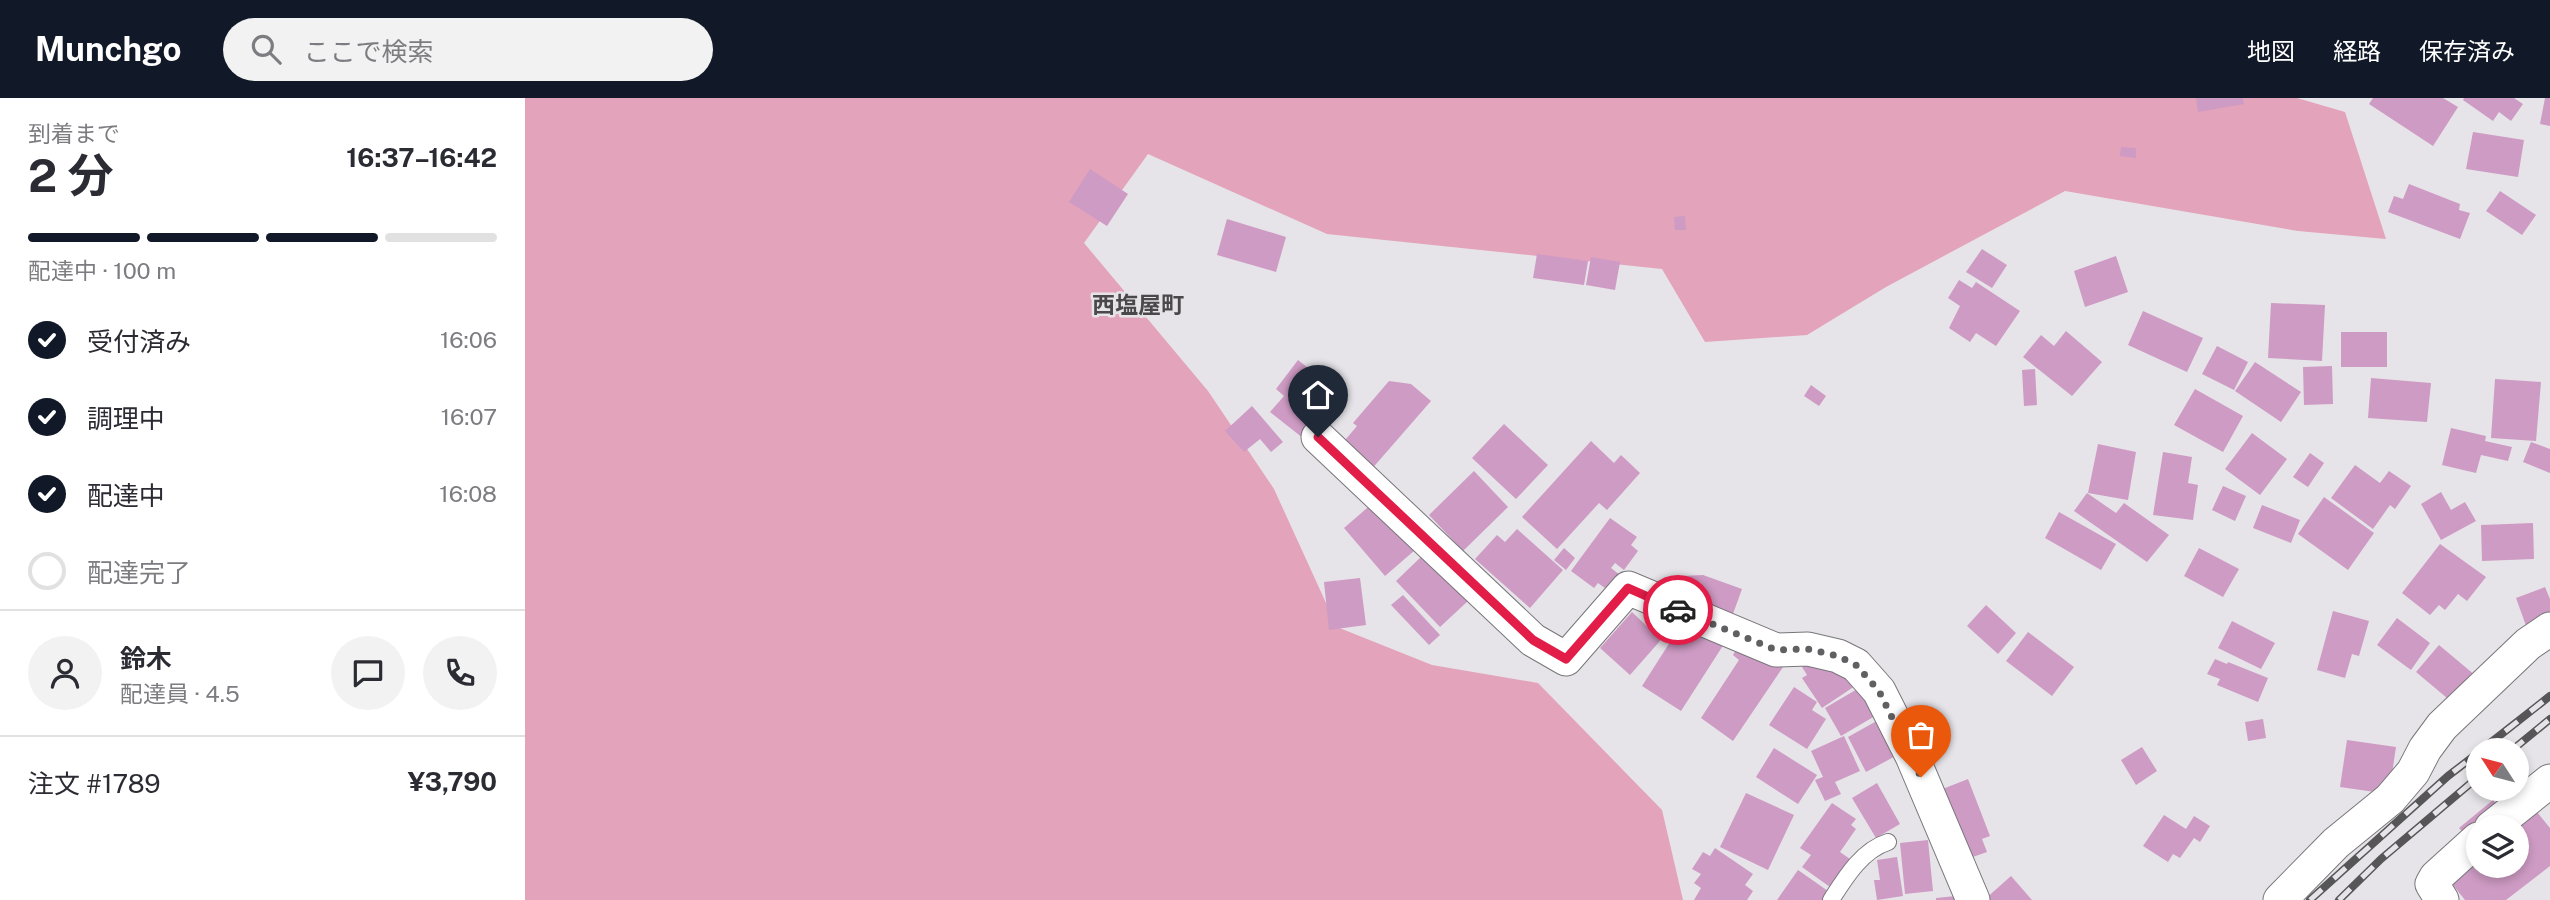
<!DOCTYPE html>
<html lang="ja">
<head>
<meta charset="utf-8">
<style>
	:root { --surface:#fff; --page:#f2f2f3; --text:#2b2b33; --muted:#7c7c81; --line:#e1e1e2; --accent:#111827 }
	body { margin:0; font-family:"Public Sans","Noto Sans JP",sans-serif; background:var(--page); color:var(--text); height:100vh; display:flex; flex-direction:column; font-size:26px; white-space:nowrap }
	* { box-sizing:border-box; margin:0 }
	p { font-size:23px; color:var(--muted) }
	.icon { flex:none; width:38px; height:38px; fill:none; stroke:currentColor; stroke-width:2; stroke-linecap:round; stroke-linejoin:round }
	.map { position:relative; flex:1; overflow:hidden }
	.panel { display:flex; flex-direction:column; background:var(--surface); width:525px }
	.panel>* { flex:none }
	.needle { width:46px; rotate:306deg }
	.controls { position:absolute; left:1941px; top:640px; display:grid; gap:14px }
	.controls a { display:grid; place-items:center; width:63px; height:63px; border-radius:50%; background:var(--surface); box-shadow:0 4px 10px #0003; font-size:35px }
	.pin { position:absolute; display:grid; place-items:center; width:60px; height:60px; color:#fff; margin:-72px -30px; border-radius:50% 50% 50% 0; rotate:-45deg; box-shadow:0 0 7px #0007 }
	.pin .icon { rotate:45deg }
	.courier { position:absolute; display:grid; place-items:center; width:70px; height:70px; margin:-35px; border:5px solid #e11d48; border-radius:50%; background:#fff; color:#222; box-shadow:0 2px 9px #0007 }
	.overview em { font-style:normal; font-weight:700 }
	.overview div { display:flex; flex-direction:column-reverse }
	.overview { display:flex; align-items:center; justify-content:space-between; height:119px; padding:0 28px }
	h1 { font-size:46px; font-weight:700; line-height:52px }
	.bar { display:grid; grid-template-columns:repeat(4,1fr); gap:10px 7px; align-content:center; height:84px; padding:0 28px }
	.bar i { height:9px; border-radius:5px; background:var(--line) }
	.bar .active { background:var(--accent) }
	.bar p { grid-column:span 4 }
	.line { display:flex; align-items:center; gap:18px; padding:0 28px; border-top:2px solid var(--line) }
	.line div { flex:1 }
	.round { display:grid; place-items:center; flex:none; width:74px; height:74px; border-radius:37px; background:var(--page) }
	ol { padding:0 28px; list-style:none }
	li { display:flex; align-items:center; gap:21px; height:77px }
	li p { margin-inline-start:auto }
	li .icon { padding:7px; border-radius:50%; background:var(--accent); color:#fff; stroke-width:4 }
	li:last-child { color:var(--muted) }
	li i { width:38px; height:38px; border:4px solid var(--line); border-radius:50% }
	header { display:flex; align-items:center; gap:42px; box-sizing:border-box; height:98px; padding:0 35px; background:var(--accent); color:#fff }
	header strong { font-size:33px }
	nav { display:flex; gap:38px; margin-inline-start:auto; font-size:24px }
	.search { width:490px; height:63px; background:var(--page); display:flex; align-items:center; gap:18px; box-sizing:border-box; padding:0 24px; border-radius:38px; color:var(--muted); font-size:26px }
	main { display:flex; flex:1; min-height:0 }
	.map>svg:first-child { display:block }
</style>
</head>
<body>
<header>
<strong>Munchgo</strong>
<div class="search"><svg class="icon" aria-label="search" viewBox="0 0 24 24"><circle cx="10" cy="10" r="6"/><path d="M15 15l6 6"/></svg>ここで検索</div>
<nav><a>地図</a><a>経路</a><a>保存済み</a></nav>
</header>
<main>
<section class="panel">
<div class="overview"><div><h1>2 分</h1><p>到着まで</p></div><em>16:37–16:42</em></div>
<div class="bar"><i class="active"></i><i class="active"></i><i class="active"></i><i></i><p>配達中 · 100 m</p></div>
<ol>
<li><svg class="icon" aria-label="check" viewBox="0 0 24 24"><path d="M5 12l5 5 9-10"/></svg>受付済み<p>16:06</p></li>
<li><svg class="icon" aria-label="check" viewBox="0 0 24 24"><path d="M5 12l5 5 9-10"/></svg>調理中<p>16:07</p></li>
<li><svg class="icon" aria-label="check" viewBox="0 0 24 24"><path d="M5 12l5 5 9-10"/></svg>配達中<p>16:08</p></li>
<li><i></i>配達完了</li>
</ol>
<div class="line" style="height:126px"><a class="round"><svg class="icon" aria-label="person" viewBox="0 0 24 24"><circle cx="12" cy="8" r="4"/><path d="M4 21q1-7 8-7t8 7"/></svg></a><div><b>鈴木</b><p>配達員 · 4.5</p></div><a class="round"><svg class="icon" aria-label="chat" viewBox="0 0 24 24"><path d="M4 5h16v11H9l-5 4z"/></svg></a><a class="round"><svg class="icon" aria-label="phone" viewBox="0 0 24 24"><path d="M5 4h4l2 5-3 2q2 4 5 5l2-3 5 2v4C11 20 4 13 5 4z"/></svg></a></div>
<div class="line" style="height:91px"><div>注文 #1789</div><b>¥3,790</b></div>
</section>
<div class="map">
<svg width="2025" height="802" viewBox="0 0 2025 802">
	<rect width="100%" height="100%" fill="#e6e4e8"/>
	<path fill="#e3a3ba" d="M0 0H1772L1820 14 1861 141 1773 133 1540 93 1361 189 1282 237 1180 244 1137 171 802 136 623 56 559 145 683 293 749 391 812 529 907 567 1013 585 1137 712 1158 802H0Z"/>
	<path fill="#ce9bc4" d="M1671 0H1718L1719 6 1673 14Z
		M1848 0H1918L1933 9 1908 48 1844 6Z
		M1939 0H1989L1998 6 1986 23 1974 14 1968 23 1938 2Z
		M2020 0H2025V28L2015 26Z
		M1948 34 1999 42 1993 79 1941 71Z
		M1596 49 1611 50V60L1595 58Z
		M565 71 603 96 582 128 544 104Z
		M1884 86 1935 106 1934 112 1945 115 1935 141 1863 114 1869 98 1878 101Z
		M1975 93 2011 117 1997 137 1961 113Z
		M1160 118 1161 132H1150L1149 119Z
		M702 121 761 139 751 174 692 157Z
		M1457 151 1482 167 1467 190 1441 174Z
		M1012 156 1063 163 1059 187 1008 180Z
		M1591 158 1603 194 1560 209 1549 173Z
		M1066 159 1095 164 1090 192 1061 187Z
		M1434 182 1447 190 1451 184 1495 213 1471 248 1451 235 1445 244 1424 230 1435 208 1423 200Z
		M1746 205 1800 207 1797 263 1743 260Z
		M1618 213 1678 240 1662 274 1603 247Z
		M1541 233 1577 264 1547 298 1498 259 1516 237 1529 248Z
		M1816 234H1862V269H1816Z
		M1692 248 1723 264 1709 292 1677 276Z
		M773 262 792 277 796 272 808 282 804 288 818 299 783 344 745 314 759 298 751 291Z
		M1730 264 1776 294 1756 324 1710 293Z
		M1807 268 1808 306 1779 307 1778 269Z
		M1510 271 1512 307 1499 308 1497 272Z
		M1846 280 1906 285 1902 324 1843 320Z
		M1970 281 2016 284 2011 343 1966 340Z
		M864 283 886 286 906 303 845 373 815 348 832 328 828 325Z
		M1286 287 1301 298 1294 308 1279 298Z
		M1670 291 1718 318 1698 354 1649 327Z
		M727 308 758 344 746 354 735 341 719 354 700 333Z
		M979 326 1023 367 991 401 947 360Z
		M1926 330 1961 338 1960 343 1987 349 1983 363 1956 357 1951 375 1917 367Z
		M1727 335 1762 361 1735 397 1700 371Z
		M1066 343 1089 365 1096 357 1115 375 1082 412 1074 405 1032 451 997 419Z
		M2006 344 2025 351V375L1998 364Z
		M1573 346 1611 354 1603 402 1563 395Z
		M1638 354 1667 359 1663 385 1673 387 1668 422 1628 417Z
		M1785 355 1799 365 1783 389 1768 379Z
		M1830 367 1855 385 1864 373 1886 388 1870 411 1865 407 1848 431 1806 400Z
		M949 373 983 409 938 453 904 417Z
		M1698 388 1721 398 1710 423 1687 412Z
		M1916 394 1926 412 1940 404 1951 423 1916 442 1896 406Z
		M1562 395 1591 415 1599 405 1644 437 1622 464 1549 413Z
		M1799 399 1849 435 1823 472 1773 436Z
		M849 404 890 452 860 478 819 430Z
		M1737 407 1775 422 1766 445 1728 430Z
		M1534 414 1591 446 1576 472 1520 440Z
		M1085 420 1112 439 1106 447 1113 453 1099 472 1090 465 1086 470 1095 477 1084 493 1073 485 1069 490 1046 473Z
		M2008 425 2009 461 1957 463 1956 427Z
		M992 431 1038 472 1005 510 950 461 972 437 980 444Z
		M1915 446 1961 479 1942 503 1933 496 1920 512 1914 507 1905 517 1877 495Z
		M1039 450 1050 460 1041 472 1029 462Z
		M1674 450 1714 471 1698 499 1659 478Z
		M899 456 944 502 915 529 871 483Z
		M1178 477 1217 491 1205 524 1146 503 1156 478Z
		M835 480 841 527 804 532 799 484Z
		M2020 489 2025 501V528L2004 536 1991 500Z
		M878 497 915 537 904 547 866 507Z
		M1461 507 1491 535 1473 556 1442 528Z
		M1808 513 1844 523 1834 558 1827 556 1820 580 1792 572Z
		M1107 514 1130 536 1136 530 1142 535 1105 577 1075 550Z
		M1872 520 1905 545 1886 572 1852 547Z
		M1707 523 1750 545 1736 571 1693 550Z
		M1154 530 1168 539 1173 530 1199 546 1156 613 1117 588Z
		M1503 534 1549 569 1527 598 1481 563Z
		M1217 542 1258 569 1208 643 1176 620 1214 562 1208 557Z
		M1914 547 1951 578 1928 605 1891 574Z
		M1294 557 1312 561 1330 588 1297 610 1277 580 1282 577 1277 569Z
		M1690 561 1702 566 1703 564 1743 580 1733 604 1692 587 1695 581 1682 576Z
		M1269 589 1292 604 1287 612 1301 621 1282 651 1244 627Z
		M1334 590 1350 618 1316 638 1300 610Z
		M1357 620 1376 655 1341 674 1323 639Z
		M1738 621 1741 640 1723 643 1720 624Z
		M1319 638 1335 673 1310 684 1316 696 1300 703 1290 682 1298 679 1286 653Z
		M1822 642 1871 649 1864 696 1815 689Z
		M1617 649 1632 673 1611 687 1596 662Z
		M1249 650 1292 677 1273 706 1231 679Z
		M1443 681 1465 738 1457 741 1462 754 1442 761 1415 692Z
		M1352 685 1375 726 1351 740 1327 700Z
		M1221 695 1269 717 1243 772 1195 749Z
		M1968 702 1979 715 1945 743 1934 730Z
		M1307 705 1331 721 1326 727 1331 731 1315 754 1325 761 1305 789 1277 769 1286 757 1275 750Z
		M2012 714 2025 730V768L1981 802H1940L1924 782 1953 760V768H1992V730Z
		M1639 717 1661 731 1669 718 1685 728 1675 744 1669 740 1655 760 1648 756 1643 764 1618 748Z
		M1403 742 1408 793 1380 796 1375 745Z
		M1190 750 1228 776 1220 787 1228 793 1222 802H1169L1176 790 1169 785 1176 776 1167 771 1178 754 1185 758Z
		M1372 759 1378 798 1352 802 1349 782H1355L1352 762Z
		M1273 772 1303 793 1297 802H1252Z
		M1486 778 1507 802H1459Z
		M1431 798V802H1411V800Z"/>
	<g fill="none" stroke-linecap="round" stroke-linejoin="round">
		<g stroke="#78767a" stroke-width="18">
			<path id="lane" d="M1306 802C1320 780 1337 752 1363 744"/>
		</g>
		<g stroke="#78767a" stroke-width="35">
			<path id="street" d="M793 339 1008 542 1041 561 1103 490 1251 552 1283 551 1313 558 1331 567 1354 593 1387 658 1448 802
				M1966 730 2025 683
				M1755 802 1811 745 1865 701 1888 674 1900 651 1917 628 2003 546 2025 531
				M1917 802 1907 786 1911 779 1953 741"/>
		</g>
		<use href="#lane" stroke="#fff" stroke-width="16"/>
		<use href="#street" stroke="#fff" stroke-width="33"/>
		<g stroke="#565558" stroke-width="8">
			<path id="rail" d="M1955 653 2025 598
				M1986 653 2025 621
				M1785 802 1923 678 1953 655
				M1814 802 1856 761 1953 679"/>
		</g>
		<use href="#rail" stroke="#e6e4e8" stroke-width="5" stroke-dasharray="16" stroke-linecap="butt"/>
	</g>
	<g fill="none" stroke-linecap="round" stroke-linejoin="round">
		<path stroke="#605f61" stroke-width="7" stroke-dasharray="0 12.6" d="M1153 512 1251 552 1283 551 1313 558 1331 567 1354 593 1396 679"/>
		<path stroke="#e11d48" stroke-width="9" d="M793 339 1008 542 1041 561 1103 490 1153 512"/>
	</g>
	<g text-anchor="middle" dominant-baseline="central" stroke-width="5" stroke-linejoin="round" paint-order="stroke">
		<g font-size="23" font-weight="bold" fill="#4a484b" stroke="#e6e4e8">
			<text x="613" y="206">西塩屋町</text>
		</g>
	</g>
</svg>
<div class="controls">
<a><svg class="needle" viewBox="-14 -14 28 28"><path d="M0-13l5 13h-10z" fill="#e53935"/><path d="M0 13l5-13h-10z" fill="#7c7c81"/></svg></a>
<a><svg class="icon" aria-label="layers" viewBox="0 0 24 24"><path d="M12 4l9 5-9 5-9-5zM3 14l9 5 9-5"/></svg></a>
</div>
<div class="pin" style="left:1396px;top:679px;background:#ea580c"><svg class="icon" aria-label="bag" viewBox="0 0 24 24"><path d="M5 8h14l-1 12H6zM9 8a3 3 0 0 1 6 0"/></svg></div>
<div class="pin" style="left:793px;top:339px;background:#1f2937"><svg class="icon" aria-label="home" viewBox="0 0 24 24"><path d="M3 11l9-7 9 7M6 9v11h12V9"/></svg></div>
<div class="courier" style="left:1153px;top:512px"><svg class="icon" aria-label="car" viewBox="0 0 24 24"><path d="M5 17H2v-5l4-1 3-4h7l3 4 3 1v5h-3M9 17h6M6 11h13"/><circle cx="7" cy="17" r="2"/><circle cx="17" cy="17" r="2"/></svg></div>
</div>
</main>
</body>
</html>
